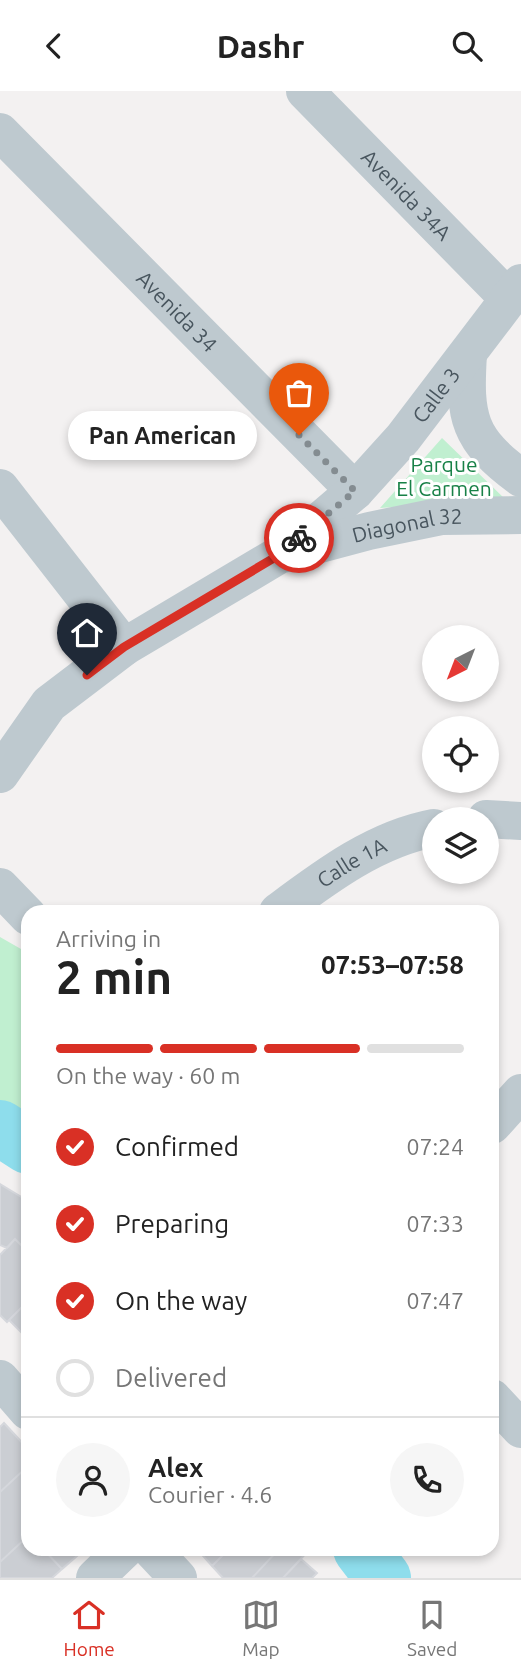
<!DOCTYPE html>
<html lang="en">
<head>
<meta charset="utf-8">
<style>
	:root { --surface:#fff; --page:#f6f6f6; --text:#222; --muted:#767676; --line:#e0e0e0; --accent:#d93025 }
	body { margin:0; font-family:Ubuntu,sans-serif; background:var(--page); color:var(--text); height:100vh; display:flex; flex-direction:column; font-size:26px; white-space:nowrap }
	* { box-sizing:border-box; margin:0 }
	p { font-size:23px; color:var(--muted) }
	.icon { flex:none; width:38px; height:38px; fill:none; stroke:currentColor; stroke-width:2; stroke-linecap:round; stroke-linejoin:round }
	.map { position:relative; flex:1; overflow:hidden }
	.sheet { position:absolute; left:21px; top:814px; width:478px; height:651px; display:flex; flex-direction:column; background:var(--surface); border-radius:21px; box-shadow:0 4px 10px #0003 }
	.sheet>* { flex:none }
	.needle { width:46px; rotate:222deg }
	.fabs { position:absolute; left:422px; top:534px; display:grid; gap:14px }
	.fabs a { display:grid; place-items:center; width:77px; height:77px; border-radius:50%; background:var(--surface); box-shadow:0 4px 10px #0003; font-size:35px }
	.pin { position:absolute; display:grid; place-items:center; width:60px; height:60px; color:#fff; margin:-72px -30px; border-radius:50% 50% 50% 0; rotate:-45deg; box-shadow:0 0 7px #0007 }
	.pin .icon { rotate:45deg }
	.courier { position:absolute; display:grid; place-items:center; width:70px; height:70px; margin:-35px; border:5px solid #d93025; border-radius:50%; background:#fff; color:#222; box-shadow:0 2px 9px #0007 }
	.bubble { position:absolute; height:49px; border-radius:24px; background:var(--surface); box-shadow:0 4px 10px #0003; font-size:23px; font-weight:700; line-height:49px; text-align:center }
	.headline em { font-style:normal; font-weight:700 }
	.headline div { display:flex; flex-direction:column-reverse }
	.headline { display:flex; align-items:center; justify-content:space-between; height:119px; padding:0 35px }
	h1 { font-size:46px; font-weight:700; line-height:52px }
	.bar { display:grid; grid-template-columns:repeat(4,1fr); gap:10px 7px; align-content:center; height:84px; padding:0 35px }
	.bar i { height:9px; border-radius:5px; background:var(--line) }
	.bar .current { background:var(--accent) }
	.bar p { grid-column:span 4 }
	.line { display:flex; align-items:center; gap:18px; padding:0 35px; border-top:2px solid var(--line) }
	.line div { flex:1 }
	.round { display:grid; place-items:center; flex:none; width:74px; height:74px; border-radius:37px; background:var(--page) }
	ol { padding:0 35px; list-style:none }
	li { display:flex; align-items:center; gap:21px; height:77px }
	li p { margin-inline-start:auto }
	li .icon { padding:7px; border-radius:50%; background:var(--accent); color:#fff; stroke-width:4 }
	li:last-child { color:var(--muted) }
	li i { width:38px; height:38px; border:4px solid var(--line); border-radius:50% }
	header { display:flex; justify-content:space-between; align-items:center; height:91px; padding:0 35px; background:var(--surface); font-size:32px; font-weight:700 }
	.tab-bar { display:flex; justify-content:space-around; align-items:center; height:98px; border-top:2px solid var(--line); background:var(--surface); font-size:19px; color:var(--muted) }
	.tab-bar a { display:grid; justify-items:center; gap:4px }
	.tab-bar .current { color:var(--accent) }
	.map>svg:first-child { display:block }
</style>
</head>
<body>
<header><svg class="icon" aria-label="back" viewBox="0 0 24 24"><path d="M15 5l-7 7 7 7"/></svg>Dashr<svg class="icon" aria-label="search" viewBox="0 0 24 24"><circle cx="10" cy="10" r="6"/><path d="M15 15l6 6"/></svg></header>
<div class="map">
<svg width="521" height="1487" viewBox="0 0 521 1487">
	<rect width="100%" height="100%" fill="#f3f1f1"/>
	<path fill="#c0efd0" d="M442 347 505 408 380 417Z
		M0 846 28 862V1042L0 1025Z"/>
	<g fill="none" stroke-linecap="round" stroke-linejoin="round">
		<path stroke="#8eddec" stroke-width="56" d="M0 1037 28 1055
			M361 1458 383 1487"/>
	</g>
	<path fill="#cbced3" stroke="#d5d7dc" stroke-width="2" d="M0 1093 28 1110V1147L21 1154 15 1148 7 1157 0 1154Z
		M15 1148 28 1161V1210L7 1231 0 1224V1164Z
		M28 1210V1248L9 1229Z
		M4 1332 28 1358V1375L0 1401V1336Z
		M28 1375V1445L0 1471V1401Z
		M28 1445V1458H43L62 1478 52 1487H0V1471Z
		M43 1458H85L62 1478Z
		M197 1458H229L212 1475Z
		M229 1458H279L252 1487H223L212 1475Z
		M279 1458H310L283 1487H252Z
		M301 1468 317 1482 312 1487H283Z"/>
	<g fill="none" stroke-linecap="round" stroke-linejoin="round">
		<g stroke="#bec9cf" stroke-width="38">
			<path id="s1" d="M305 0 508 207"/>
			<path id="s2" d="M0 41 355 400"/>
			<path d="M468 263C464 327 468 348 521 387"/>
			<path d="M0 397 124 556"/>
			<path id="s3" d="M287 458 355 400 403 347 521 192"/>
			<path id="s4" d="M0 683 49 613 124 556 279 464 369 440 442 425 521 424"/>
			<path d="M486 728 521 730"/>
			<path d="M0 796 28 825"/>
			<path id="s5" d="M278 821C325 786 375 748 434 737"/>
			<path d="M492 1034 521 1002"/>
			<path d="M0 1288 28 1320"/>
			<path d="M492 1307 521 1338"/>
			<path d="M151 1458 178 1487"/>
			<path d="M95 1487 125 1458"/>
		</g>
	</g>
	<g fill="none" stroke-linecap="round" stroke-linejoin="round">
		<path stroke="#848c91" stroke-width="7" stroke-dasharray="0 12.6" d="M299 344 355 400 299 447"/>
		<path stroke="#d93025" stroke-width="9" d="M87 584 124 556 279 464 299 447"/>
	</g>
	<g text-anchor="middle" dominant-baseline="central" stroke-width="6" stroke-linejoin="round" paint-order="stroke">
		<g font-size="21" fill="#48555e" stroke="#fff">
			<text stroke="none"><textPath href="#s1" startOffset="145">Avenida 34A</textPath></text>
			<text stroke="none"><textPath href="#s2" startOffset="252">Avenida 34</textPath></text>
			<text stroke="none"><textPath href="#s3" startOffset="215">Calle 3</textPath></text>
			<text stroke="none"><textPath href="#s4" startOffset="492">Diagonal 32</textPath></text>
			<text stroke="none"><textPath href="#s5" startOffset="89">Calle 1A</textPath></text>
		</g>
		<g font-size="21" fill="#188147" stroke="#fff">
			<text x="444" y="373">Parque<tspan x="444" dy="24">El Carmen</tspan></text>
		</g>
	</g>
</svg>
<div class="fabs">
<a><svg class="needle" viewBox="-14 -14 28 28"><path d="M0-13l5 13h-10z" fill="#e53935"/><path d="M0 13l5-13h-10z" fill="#767676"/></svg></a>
<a><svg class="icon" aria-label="locate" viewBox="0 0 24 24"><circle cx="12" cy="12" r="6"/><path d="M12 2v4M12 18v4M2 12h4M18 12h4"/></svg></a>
<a><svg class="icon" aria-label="layers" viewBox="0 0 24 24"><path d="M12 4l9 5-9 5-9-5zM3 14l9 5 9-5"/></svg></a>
</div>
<div class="pin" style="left:299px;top:344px;background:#ea580c"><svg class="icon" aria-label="bag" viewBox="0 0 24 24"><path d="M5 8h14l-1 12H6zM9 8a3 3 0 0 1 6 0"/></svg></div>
<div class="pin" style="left:87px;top:584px;background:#1f2937"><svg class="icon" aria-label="home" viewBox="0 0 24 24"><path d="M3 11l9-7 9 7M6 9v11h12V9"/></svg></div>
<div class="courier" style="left:299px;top:447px"><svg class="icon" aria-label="bike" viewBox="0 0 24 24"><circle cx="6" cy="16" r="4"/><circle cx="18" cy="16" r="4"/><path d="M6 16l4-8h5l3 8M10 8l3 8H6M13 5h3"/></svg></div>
<div class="bubble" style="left:68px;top:320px;width:189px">Pan American</div>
<section class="sheet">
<div class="headline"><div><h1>2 min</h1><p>Arriving in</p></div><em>07:53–07:58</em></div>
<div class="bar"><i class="current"></i><i class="current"></i><i class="current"></i><i></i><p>On the way · 60 m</p></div>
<ol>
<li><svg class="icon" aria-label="check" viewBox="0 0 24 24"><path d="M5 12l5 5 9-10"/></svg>Confirmed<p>07:24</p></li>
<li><svg class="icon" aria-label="check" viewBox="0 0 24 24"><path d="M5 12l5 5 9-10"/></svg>Preparing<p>07:33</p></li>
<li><svg class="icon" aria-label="check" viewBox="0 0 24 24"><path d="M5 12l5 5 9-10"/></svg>On the way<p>07:47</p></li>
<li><i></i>Delivered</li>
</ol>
<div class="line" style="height:126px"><a class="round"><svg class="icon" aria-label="person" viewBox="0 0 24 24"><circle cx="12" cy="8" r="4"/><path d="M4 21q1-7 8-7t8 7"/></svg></a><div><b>Alex</b><p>Courier · 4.6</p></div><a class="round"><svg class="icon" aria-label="phone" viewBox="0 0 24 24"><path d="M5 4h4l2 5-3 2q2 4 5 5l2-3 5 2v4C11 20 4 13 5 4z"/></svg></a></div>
</section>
</div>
<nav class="tab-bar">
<a class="current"><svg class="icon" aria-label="home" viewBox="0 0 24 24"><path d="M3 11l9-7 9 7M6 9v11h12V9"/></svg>Home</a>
<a><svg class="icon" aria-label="map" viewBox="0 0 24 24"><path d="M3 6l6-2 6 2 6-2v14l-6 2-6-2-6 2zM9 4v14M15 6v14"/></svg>Map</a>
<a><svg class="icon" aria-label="saved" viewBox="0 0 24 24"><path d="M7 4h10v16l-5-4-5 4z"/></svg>Saved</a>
</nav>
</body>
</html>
